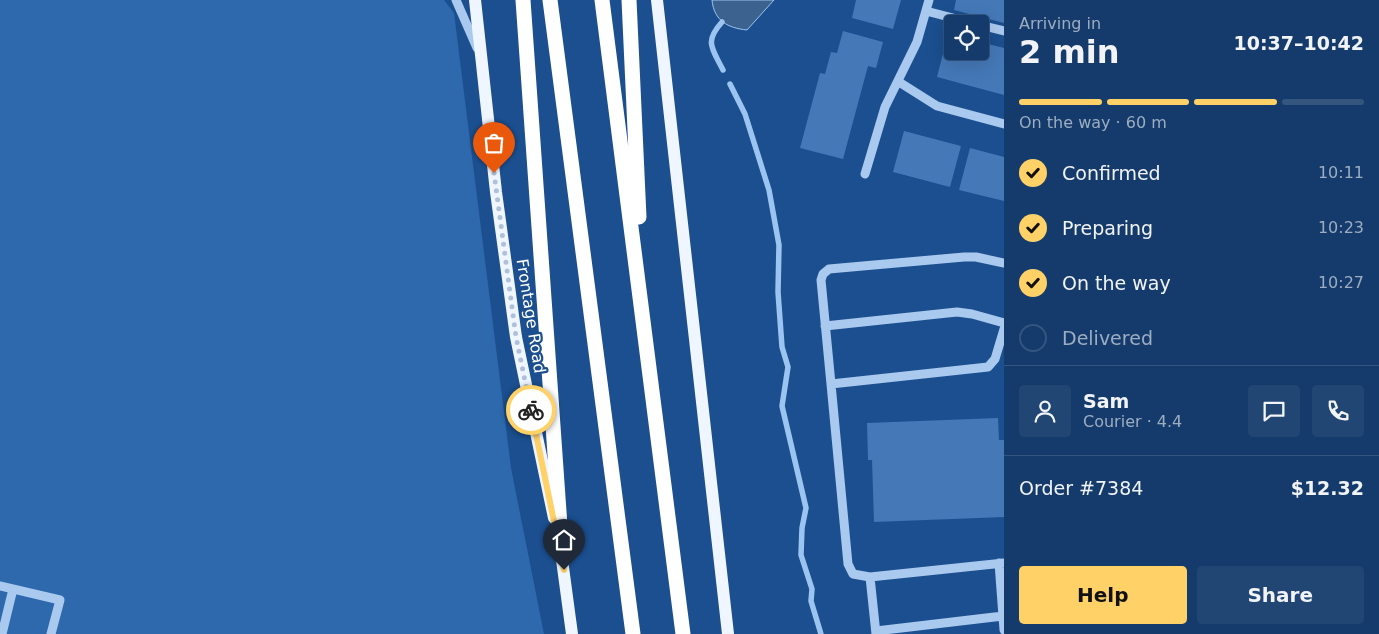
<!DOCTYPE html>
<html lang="en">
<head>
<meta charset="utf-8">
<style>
	:root { --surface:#143b6b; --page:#214673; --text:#f1f3f6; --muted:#9dadc1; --line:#33557e; --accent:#ffd166 }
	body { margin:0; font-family:"DejaVu Sans",sans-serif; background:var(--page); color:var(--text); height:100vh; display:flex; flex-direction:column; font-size:19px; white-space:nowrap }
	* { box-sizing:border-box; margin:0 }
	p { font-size:16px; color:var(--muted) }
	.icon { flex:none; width:28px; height:28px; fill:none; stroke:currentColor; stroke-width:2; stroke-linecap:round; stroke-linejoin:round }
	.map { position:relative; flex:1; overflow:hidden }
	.drawer { display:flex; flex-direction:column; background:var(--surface); width:375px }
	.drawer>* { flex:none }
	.fabs { position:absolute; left:944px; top:15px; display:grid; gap:10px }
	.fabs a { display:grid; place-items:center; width:45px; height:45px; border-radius:5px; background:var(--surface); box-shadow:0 5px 20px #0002,0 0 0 1px var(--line); font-size:25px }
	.pin { position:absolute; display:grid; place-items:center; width:42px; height:42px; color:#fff; margin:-51px -21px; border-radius:50% 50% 50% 0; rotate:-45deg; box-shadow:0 0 5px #0007 }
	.pin .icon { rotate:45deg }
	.courier { position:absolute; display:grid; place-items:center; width:50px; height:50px; margin:-25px; border:4px solid #ffd166; border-radius:50%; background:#fff; color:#222; box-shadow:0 1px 6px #0007 }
	.overview em { font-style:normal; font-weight:600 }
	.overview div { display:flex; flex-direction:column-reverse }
	.overview { display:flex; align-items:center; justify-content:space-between; height:85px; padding:0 15px }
	h1 { font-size:32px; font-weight:600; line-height:38px }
	.bar { display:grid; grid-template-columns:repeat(4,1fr); gap:8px 5px; align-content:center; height:60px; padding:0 15px }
	.bar i { height:6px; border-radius:4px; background:var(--line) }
	.bar .selected { background:var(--accent) }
	.bar p { grid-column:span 4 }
	.line { display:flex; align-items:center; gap:12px; padding:0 15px; border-top:1px solid var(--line) }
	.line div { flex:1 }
	.round { display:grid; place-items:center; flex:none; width:52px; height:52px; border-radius:5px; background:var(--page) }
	ol { padding:0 15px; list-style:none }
	li { display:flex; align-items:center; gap:15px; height:55px }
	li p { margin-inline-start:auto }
	li .icon { padding:5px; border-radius:50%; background:var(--accent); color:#111; stroke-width:4 }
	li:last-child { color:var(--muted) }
	li i { width:28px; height:28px; border:2px solid var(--line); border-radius:50% }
	.button { display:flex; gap:10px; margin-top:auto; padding:10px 15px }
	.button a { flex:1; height:58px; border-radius:5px; background:var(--accent); color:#111; font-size:20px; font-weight:600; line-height:58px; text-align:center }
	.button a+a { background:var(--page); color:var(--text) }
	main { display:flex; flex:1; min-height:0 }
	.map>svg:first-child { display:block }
</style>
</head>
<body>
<main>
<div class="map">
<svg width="1004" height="634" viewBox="0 0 1004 634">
	<rect width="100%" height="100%" fill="#1b4f8f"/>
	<path fill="#2e69ad" d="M0 0H444L454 13 511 468 544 634H0Z"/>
	<path fill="#3c6290" stroke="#9cc4f0" d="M712 0H774L747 30C728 28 714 21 712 0Z"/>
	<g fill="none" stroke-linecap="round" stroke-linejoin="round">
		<path stroke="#9cc4f0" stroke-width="5.5" d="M722 22C704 42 712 48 723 70
			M730 84 745 114 769 190 779 245 778 292 782 347 788 367 782 406 806 508 802 528 801 555 812 589 811 601 821 634"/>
	</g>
	<path fill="#4478b7" d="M856 0H901L893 29 852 18Z
		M956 0H1004V23L954 10Z
		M843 31 883 42 876 68 868 66 843 159 800 148 820 73 825 74 831 52 837 53Z
		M948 34 952 35V51H980V42L1004 48V95L937 77Z
		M904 131 961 146 950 187 893 172Z
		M970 148 1004 157V201L959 190Z
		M998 418 999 440H1004V517L874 522 872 460H868L867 423Z"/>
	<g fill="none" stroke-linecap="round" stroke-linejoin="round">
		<path stroke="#a9c9ee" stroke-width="9" d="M456 0 477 48
			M926 11 976 24
			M980 25 1004 31
			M899 82 937 106 1004 124
			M865 174 885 107 917 42 929 0
			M825 326 957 312 972 314 1004 323
			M1004 329 995 359 988 367 831 384 848 564 853 574 870 577 1004 563
			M831 384 821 280 823 274 829 269 964 257H976L1004 263
			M999 563 1004 630
			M870 577 876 634
			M0 586 60 600 51 634
			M876 631 1003 616
			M2 634 13 589"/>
		<path stroke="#f0f6ff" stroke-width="12" d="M475 0 496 192 516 337 554 518
			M657 0 728 634
			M560 545 572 634"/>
		<path stroke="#fff" stroke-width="15" d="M523 0 562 554
			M550 0 633 634
			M602 0 683 634
			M629 0 639 217"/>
	</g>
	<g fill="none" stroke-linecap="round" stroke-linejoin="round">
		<path stroke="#afc1d8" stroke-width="5" stroke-dasharray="0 9" d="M494 173 516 337 531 410"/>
		<path stroke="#ffd166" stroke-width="6" d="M531 410 564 570"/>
	</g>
	<g text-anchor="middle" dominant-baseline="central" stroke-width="4.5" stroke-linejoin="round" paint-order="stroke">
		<g font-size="16" fill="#fff" stroke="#1b4f8f">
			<text transform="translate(531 316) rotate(81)">Frontage Road</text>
		</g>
	</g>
</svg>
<div class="fabs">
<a><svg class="icon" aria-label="locate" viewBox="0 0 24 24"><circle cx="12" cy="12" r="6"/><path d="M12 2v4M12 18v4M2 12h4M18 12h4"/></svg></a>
</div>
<div class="pin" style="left:494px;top:173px;background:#ea580c"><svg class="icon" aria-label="bag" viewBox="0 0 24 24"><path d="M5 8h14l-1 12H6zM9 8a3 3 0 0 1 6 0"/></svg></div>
<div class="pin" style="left:564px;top:570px;background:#1f2937"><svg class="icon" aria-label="home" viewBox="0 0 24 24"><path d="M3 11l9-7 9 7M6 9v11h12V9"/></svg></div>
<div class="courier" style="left:531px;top:410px"><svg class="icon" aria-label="bike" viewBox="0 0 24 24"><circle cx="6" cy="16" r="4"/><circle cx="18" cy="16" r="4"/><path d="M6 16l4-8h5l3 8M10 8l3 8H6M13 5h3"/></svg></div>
</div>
<section class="drawer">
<div class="overview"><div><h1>2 min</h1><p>Arriving in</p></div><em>10:37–10:42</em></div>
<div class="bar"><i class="selected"></i><i class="selected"></i><i class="selected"></i><i></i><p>On the way · 60 m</p></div>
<ol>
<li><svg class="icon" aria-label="check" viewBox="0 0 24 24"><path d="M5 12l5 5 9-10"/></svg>Confirmed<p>10:11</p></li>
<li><svg class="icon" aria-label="check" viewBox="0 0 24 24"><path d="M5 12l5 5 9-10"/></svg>Preparing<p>10:23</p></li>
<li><svg class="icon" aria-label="check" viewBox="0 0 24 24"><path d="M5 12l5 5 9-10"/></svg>On the way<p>10:27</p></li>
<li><i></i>Delivered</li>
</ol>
<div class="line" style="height:90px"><a class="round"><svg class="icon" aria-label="person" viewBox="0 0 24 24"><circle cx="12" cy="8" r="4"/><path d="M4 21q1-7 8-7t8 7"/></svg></a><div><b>Sam</b><p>Courier · 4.4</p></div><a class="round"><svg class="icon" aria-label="chat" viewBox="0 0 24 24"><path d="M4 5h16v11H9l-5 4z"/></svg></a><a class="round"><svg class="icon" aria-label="phone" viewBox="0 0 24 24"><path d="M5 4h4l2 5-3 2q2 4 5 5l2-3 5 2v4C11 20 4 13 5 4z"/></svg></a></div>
<div class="line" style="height:65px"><div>Order #7384</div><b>$12.32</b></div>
<div class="button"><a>Help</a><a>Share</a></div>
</section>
</main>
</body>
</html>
